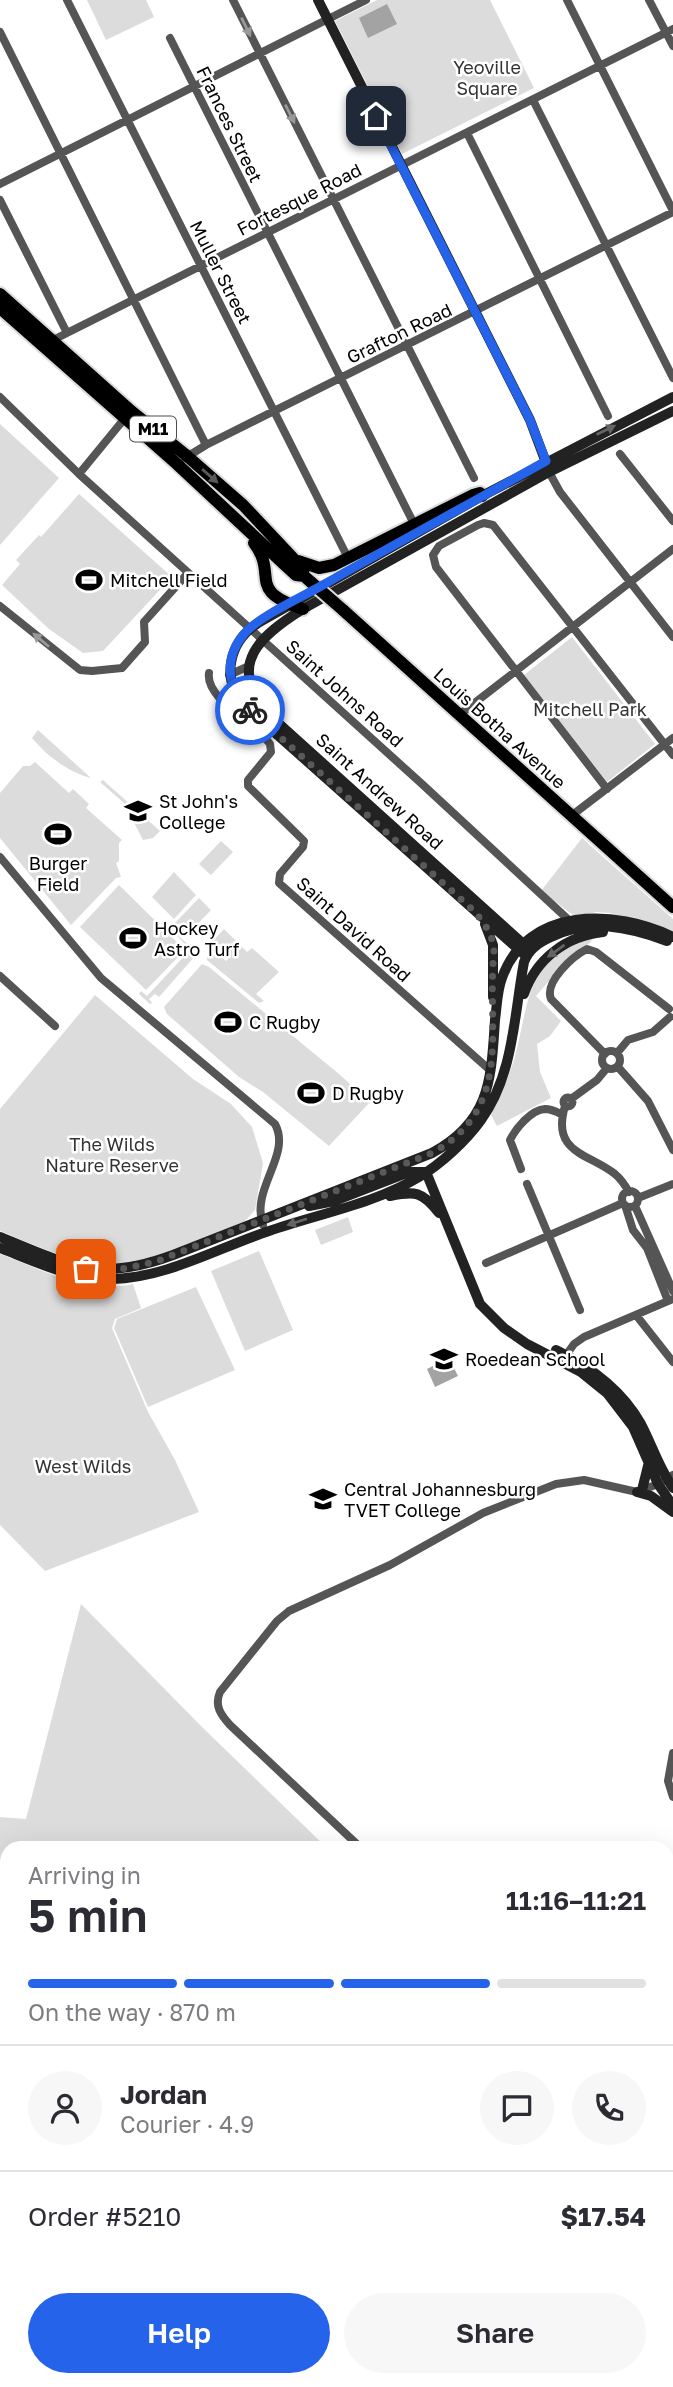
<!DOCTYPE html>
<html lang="en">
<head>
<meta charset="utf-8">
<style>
	:root { --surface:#fff; --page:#f7f7f7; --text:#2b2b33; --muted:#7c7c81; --line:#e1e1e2; --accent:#2563eb }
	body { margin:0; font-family:"Golos Text",sans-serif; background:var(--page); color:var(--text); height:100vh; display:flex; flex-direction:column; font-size:26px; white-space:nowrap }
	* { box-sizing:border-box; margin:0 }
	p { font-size:23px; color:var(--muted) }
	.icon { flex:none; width:38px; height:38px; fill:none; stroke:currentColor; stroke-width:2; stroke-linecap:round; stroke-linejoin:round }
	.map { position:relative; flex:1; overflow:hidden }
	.details { position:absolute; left:0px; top:1841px; width:674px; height:546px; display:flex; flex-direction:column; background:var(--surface); border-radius:21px 21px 0 0; box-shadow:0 7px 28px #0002 }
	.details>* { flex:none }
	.pin { position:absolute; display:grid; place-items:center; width:60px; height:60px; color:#fff; margin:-30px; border-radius:14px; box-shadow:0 4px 10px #0006 }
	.courier { position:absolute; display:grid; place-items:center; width:70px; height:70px; margin:-35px; border:5px solid #2563eb; border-radius:50%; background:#fff; color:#222; box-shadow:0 2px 9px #0007 }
	.summary em { font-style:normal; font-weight:600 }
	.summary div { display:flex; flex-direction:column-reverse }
	.summary { display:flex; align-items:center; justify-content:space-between; height:119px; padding:0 28px }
	h1 { font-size:46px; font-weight:600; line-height:52px }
	.bar { display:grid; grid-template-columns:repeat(4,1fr); gap:10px 7px; align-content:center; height:84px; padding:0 28px }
	.bar i { height:9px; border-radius:5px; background:var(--line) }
	.bar .on { background:var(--accent) }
	.bar p { grid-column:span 4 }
	.line { display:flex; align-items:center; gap:18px; padding:0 28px; border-top:2px solid var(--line) }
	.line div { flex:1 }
	.round { display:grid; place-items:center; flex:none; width:74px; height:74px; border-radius:37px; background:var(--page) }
	.primary-button { display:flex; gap:14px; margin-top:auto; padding:14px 28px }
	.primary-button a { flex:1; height:80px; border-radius:42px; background:var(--accent); color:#fff; font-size:28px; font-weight:600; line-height:80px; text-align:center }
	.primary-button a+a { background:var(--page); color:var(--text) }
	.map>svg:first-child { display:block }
</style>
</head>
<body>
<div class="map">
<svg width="673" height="2387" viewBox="0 0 673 2387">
	<rect width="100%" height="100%" fill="#fff"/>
	<path fill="#dcdcdc" d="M87 0H146L154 17 106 40Z
		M377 0H490L534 88 402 154 335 21Z
		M0 424 59 478 0 545Z
		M79 494 172 577 103 651 83 653 49 629 2 585 20 564 16 560 39 535 41 537Z
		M572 637 655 744 607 782 524 675Z
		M38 730 91 778C68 772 47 756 32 738Z
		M35 762 69 793 73 789 89 804 86 808 122 840 119 843V861L116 863 121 877 116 878 71 925 0 838V793L23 766H30Z
		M103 780 160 831 153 838 143 840 124 803 100 782Z
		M582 838 673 919V935L610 913 596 912 585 915H573L541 891Z
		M221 841 233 852 211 875 199 864Z
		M174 872 196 895 174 919 152 897Z
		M119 885 185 950 146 990 80 927Z
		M199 898 211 910 187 935 175 923Z
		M224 929 247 952 252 948 279 972 256 994 264 1001 259 1003 207 960V957L213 956 217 952 226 961 228 959 212 942Z
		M173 931 192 948 195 956 159 997 155 994 149 999 152 1003 150 1004 139 994 141 991 147 996 190 950Z
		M593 938 590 943 572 954 536 996 561 1021 550 1036 537 1044 540 1072 551 1098 497 1126 491 1115C499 1097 508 1079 514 1060 530 1002 524 958 593 938Z
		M202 964 209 967 339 1074 370 1102 329 1146 263 1092 239 1077 167 1014 164 1007Z
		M95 995 193 1079 231 1104 252 1127 263 1163 255 1210 245 1221C207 1239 139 1268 97 1263 64 1260 31 1243 0 1231V1109Z
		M348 1217 353 1232 321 1245 315 1230Z
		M259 1251 293 1330 245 1351 211 1271Z
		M0 1254C44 1270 85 1295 133 1284L141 1308 115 1319 112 1328 148 1412 175 1460 199 1512 45 1571 0 1525Z
		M196 1287 235 1370 148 1407 114 1328 117 1319Z
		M81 1604 203 1728 327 1848H7V2086L0 2082V1817L26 1819Z"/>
	<path fill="#a3a3a3" d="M387 4 397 24 368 38 359 18Z
		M449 1358 458 1376 435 1387 427 1369Z"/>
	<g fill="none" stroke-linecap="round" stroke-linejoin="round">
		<g stroke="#dbdbdb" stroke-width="16">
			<path id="primary" d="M0 294 131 411 187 456 243 505 292 557 302 568 304 576 312 583
				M0 308 177 464 284 564 296 575 304 576
				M254 543C279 576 245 590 303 609
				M298 561 319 568 334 565 473 495 480 493 482 496
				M343 610 673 907
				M0 2196 7 2198
				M0 2208 7 2210
				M667 2349 673 2348"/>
		</g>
		<g stroke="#dbdbdb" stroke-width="18">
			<path id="motorway" d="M0 2098 7 2103
				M0 2116 7 2119
				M667 2302 673 2304
				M667 2318 673 2320
				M667 2362H673"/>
		</g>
		<path stroke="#555" stroke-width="8" d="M67 0 348 558
			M233 0 474 478
			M567 0 673 211
			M649 0 673 46
			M0 32 206 445
			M170 38 414 524
			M533 100 673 378
			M467 133 608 416
			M0 184 366 0
			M0 200 67 333
			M51 341 673 29
			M0 397 79 474 422 784 572 923
			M620 454 673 521
			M185 458 206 445 673 212
			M549 472 560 492 673 637
			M79 474 125 418
			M0 606 80 670 92 671 122 668 145 642 144 622 188 573
			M209 673C205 699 256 724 270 744L271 752 248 780V786L304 841 303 847 280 874 279 883 491 1071
			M229 675 249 666
			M459 715 673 549
			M607 789 436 567 433 555 439 546 478 525 484 523 493 525 673 755
			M571 816 673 738
			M0 857 101 978 275 1124C292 1155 250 1189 263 1225
			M0 976 55 1026
			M602 1060a9 9 0 1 1 18 0a9 9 0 1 1-18 0Z
			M617 1053 628 1040 653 1032 670 1017
			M605 1054 551 999C544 982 573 956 587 949L596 952 669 1009
			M618 1067 648 1101 673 1150
			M563.5 1102a4.5 4.5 0 1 1 9 0a4.5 4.5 0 1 1-9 0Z
			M571 1099 597 1080 607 1068
			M565 1106C551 1153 588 1153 615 1174 621 1179 625 1185 629 1192
			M521 1169 510 1140C516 1128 531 1110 545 1109 552 1109 557 1112 563 1115
			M527 1184 580 1310
			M622 1199a8 8 0 1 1 16 0a8 8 0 1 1-16 0Z
			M638 1198 673 1184
			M625 1205 633 1230 647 1248 668 1301
			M635 1206 673 1291
			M486 1263 623 1203
			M636 1315 673 1362
			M564 1358 574 1344 584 1337 673 1299
			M673 1753 668 1781 673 1797
			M361 1848 230 1725C221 1715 214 1706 220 1692L277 1621 289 1611 390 1565 483 1513 556 1484 584 1480 637 1492 658 1484 673 1475
			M667 2008 673 2013
			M0 2298 7 2300
			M293 2380 320 2387
			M568 2380 570 2387
			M122 2387 124 2380
			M641 2387 673 2379"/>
		<path stroke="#222" stroke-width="10" d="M318 0 530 420 548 468
			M485 924 493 945V997
			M530 950 267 713C226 664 261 635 303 609L549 472 673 411
			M526 956 245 706C220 679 229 642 258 623L482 496 673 397
			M524 994C536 959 566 936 603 932
			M426 1172 480 1304 504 1328 527 1344 581 1372 607 1393 633 1427 658 1484 673 1506
			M390 1196C415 1191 422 1191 439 1213
			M309 1206 334 1201 409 1172H426
			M0 1237C69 1265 98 1283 173 1255L432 1153C491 1121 491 1079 495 1020 497 1006 497 991 502 978 527 906 616 909 673 937
			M0 1248C36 1262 73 1280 112 1279 166 1278 218 1248 269 1231 318 1214 374 1204 419 1177 441 1164 466 1141 481 1120 514 1074 514 1015 524 962 529 949 538 943 551 937 589 918 629 927 667 941
			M556 1350C591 1367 622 1390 641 1424 652 1445 659 1468 673 1488
			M642 1490 649 1462
			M637 1492 651 1496 673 1512"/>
		<use href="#primary" stroke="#000" stroke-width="12"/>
		<use href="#motorway" stroke="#000" stroke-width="14"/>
		<g stroke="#dbdbdb" stroke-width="16" stroke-linecap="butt">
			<path id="primary-bridge" d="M312 583 343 610"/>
		</g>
		<use href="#primary-bridge" stroke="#000" stroke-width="12"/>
	</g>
	<defs><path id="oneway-solid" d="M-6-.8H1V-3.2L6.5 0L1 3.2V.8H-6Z" transform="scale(1.75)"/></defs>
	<g fill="#999">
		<use href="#oneway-solid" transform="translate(246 27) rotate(64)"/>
		<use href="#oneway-solid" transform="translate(290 114) rotate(63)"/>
		<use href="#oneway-solid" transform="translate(41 640) rotate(-140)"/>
	</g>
	<g fill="#646464">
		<use href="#oneway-solid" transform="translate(606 430) rotate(-26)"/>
		<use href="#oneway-solid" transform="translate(556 951) rotate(144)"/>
		<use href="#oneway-solid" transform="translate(297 1222) rotate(162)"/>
	</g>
	<use fill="#595959" href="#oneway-solid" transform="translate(210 476) rotate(41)"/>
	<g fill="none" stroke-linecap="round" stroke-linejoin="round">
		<path stroke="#595959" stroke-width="7" stroke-dasharray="0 12.6" d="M86 1269 116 1270 155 1262 432 1153C515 1107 486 1029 494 952 493 934 484 922 472 909L250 710"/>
		<path stroke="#2563eb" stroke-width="9" d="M250 710C227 689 223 659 244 634 258 617 300 598 321 586 395 544 471 503 546 461L530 420 376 116"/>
	</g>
	<defs>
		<g id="stadium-bare" transform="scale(2.1)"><path d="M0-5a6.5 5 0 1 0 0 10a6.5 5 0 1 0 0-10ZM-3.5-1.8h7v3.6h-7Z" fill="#000" stroke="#fff" stroke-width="2.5" paint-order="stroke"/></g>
		<g id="school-bare" transform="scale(2.1)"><path d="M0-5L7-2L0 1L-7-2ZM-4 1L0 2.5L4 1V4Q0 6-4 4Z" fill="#000" stroke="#fff" stroke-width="2.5" paint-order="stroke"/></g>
		<g id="university-bare" transform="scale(2.1)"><path d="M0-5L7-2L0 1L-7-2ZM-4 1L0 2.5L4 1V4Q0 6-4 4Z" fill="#000" stroke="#fff" stroke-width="2.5" paint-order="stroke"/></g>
	</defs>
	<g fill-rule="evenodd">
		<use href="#stadium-bare" x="89" y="580"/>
		<use href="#school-bare" x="138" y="811"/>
		<use href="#stadium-bare" x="58" y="834"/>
		<use href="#stadium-bare" x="133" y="938"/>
		<use href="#stadium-bare" x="228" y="1022"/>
		<use href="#stadium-bare" x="311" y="1093"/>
		<use href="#school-bare" x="444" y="1359"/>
		<use href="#university-bare" x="323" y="1499"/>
	</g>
	<g text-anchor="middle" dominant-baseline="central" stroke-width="5" stroke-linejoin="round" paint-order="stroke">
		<rect fill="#fff" stroke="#4c4c4c" stroke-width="2" x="130" y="416.5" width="46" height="25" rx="5"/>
		<g font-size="16" font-weight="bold" fill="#000">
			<text x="153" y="429">M11</text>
		</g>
		<g font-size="18" fill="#333" stroke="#fff">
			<text x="487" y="67">Yeoville<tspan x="487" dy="21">Square</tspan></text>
			<text x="590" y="709">Mitchell Park</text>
			<text x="112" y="1144">The Wilds<tspan x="112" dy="21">Nature Reserve</tspan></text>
			<text x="83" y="1466">West Wilds</text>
		</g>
		<g font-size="18" fill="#000" stroke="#fff">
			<text transform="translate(230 124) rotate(64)">Frances Street</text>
			<text transform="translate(299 199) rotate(-27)">Fortesque Road</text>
			<text transform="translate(221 272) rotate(63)">Muller Street</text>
			<text transform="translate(399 333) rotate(-26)">Grafton Road</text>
			<text transform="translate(345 693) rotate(42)">Saint Johns Road</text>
			<text transform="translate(500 728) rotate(42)">Louis Botha Avenue</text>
			<text transform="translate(380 791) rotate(42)">Saint Andrew Road</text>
			<text transform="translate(354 929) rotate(42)">Saint David Road</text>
		</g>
		<g font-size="18" fill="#000" stroke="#fff" text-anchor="start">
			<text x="110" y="580">Mitchell Field</text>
			<text x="159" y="801">St John's<tspan x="159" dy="21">College</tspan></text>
			<text x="58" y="863" text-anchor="middle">Burger<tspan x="58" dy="21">Field</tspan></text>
			<text x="154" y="928">Hockey<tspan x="154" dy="21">Astro Turf</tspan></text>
			<text x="249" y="1022">C Rugby</text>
			<text x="332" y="1093">D Rugby</text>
			<text x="465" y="1359">Roedean School</text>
			<text x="344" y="1489">Central Johannesburg<tspan x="344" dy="21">TVET College</tspan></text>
		</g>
	</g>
</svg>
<div class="pin" style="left:86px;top:1269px;background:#ea580c"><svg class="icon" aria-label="bag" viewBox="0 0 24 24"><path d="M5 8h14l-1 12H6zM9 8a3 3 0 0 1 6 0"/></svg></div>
<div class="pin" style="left:376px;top:116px;background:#1f2937"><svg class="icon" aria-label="home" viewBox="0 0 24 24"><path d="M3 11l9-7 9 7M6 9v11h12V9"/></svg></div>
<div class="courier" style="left:250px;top:710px"><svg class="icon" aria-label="bike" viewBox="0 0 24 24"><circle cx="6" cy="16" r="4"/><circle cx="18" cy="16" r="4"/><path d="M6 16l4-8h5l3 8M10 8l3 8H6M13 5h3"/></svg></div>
<section class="details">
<div class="summary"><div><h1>5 min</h1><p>Arriving in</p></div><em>11:16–11:21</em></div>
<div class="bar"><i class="on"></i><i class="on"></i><i class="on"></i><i></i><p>On the way · 870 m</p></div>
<div class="line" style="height:126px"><a class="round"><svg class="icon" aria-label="person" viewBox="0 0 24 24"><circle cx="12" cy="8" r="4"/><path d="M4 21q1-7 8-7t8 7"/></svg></a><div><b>Jordan</b><p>Courier · 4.9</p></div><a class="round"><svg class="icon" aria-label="chat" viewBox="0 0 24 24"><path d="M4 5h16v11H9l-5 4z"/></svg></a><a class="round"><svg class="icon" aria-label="phone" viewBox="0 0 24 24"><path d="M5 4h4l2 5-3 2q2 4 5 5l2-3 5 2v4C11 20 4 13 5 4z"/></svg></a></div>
<div class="line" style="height:91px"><div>Order #5210</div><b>$17.54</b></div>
<div class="primary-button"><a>Help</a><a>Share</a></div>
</section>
</div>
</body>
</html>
